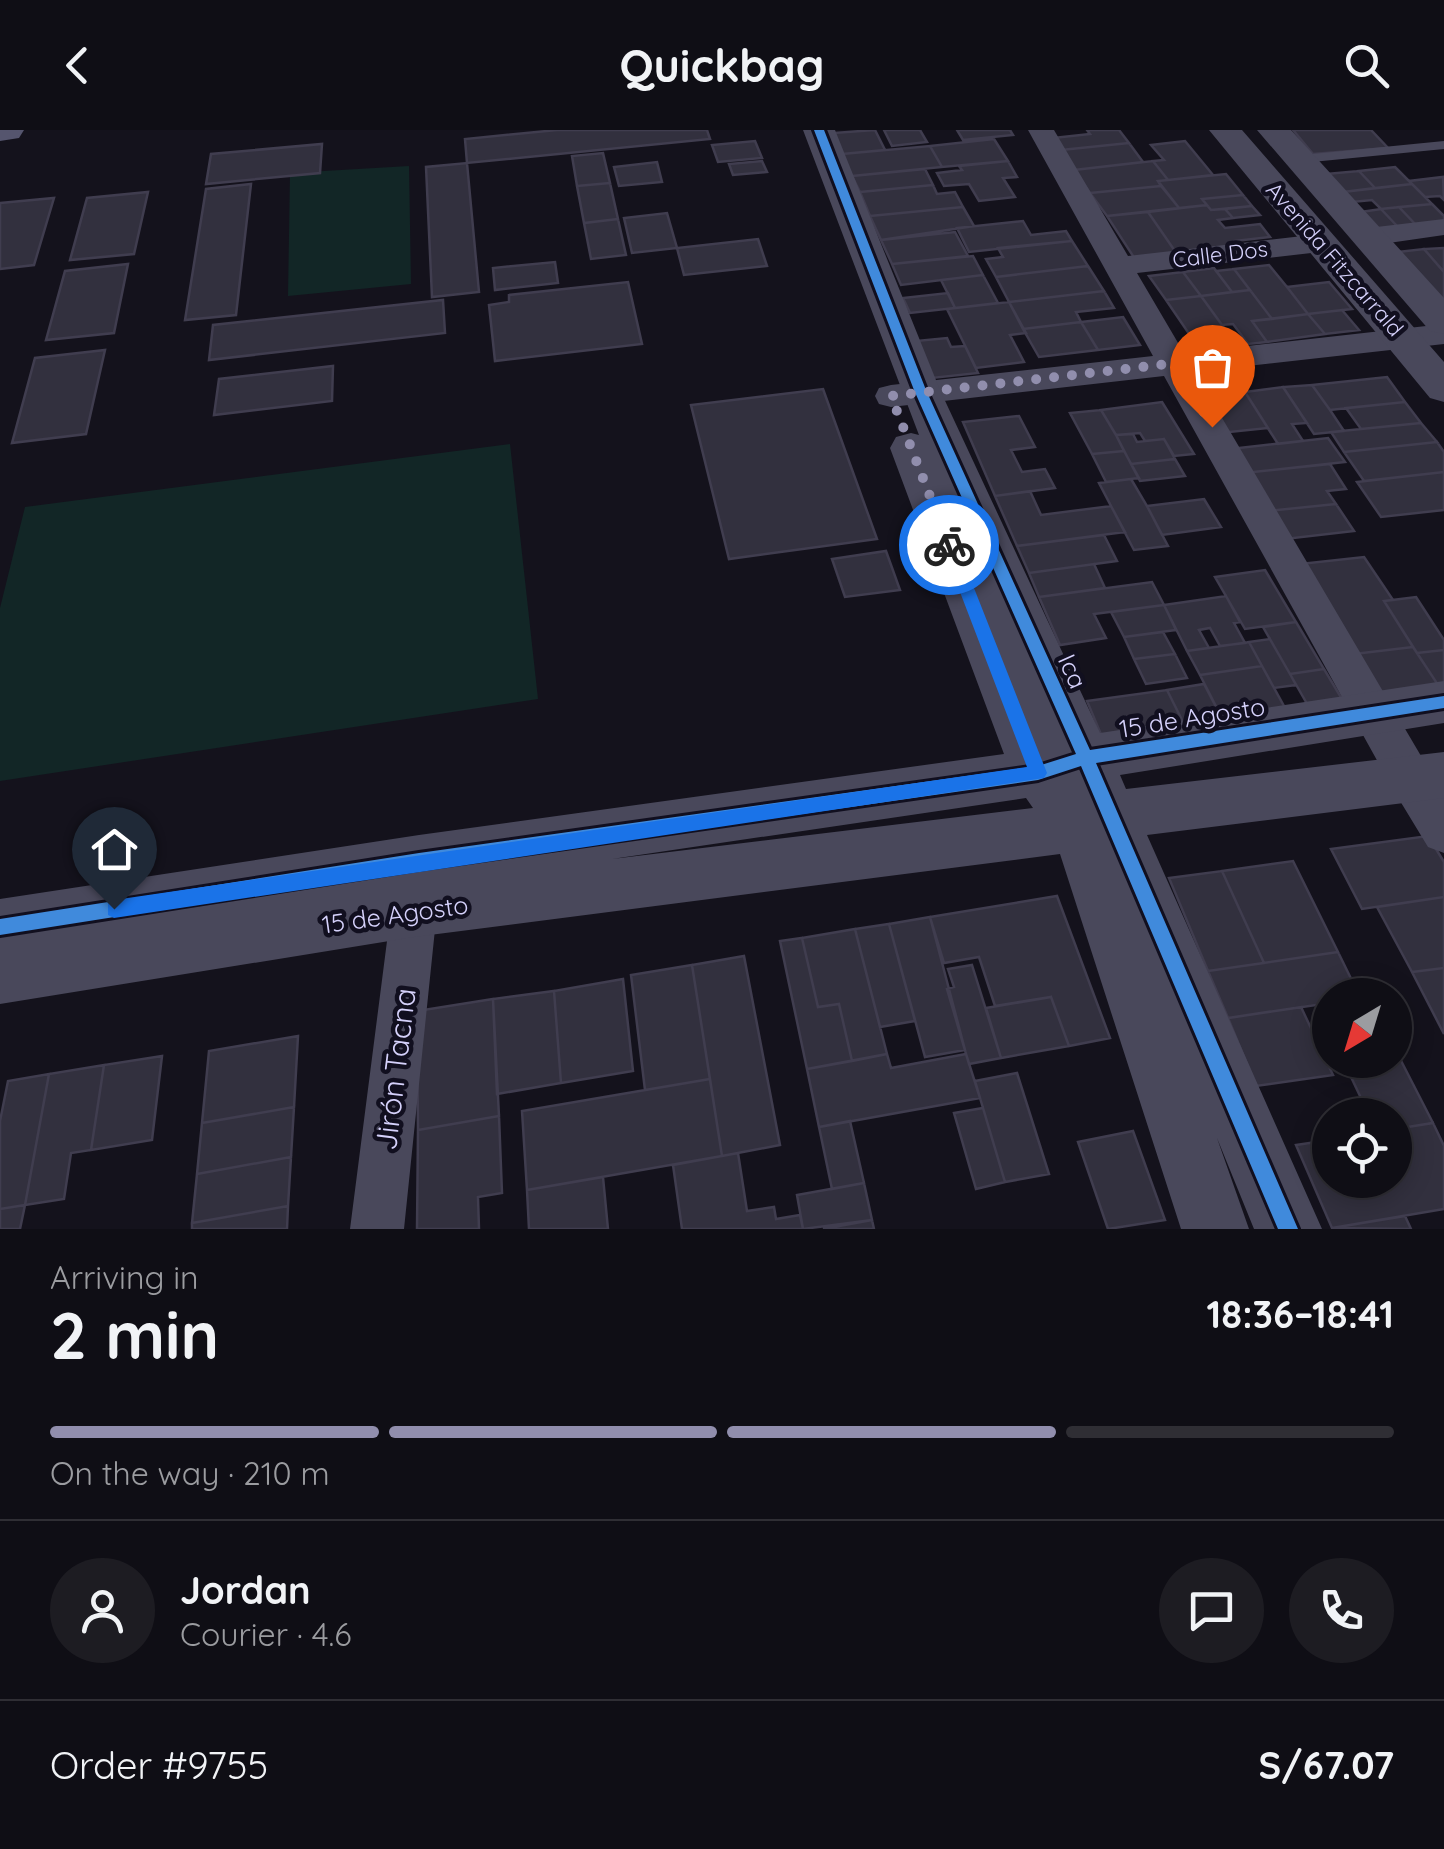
<!DOCTYPE html>
<html lang="en">
<head>
<meta charset="utf-8">
<style>
	:root { --surface:#0f0e15; --page:#1d1c22; --text:#f1f3f6; --muted:#9b9ca0; --line:#2f2e34; --accent:#918ead }
	body { margin:0; font-family:Quicksand,sans-serif; background:var(--page); color:var(--text); height:100vh; display:flex; flex-direction:column; font-size:38px; white-space:nowrap }
	* { box-sizing:border-box; margin:0 }
	p { font-size:32px; color:var(--muted) }
	.icon { flex:none; width:55px; height:55px; fill:none; stroke:currentColor; stroke-width:2; stroke-linecap:round; stroke-linejoin:round }
	.map { position:relative; height:1099px; overflow:hidden }
	.drawer { display:flex; flex-direction:column; background:var(--surface); flex:1 }
	.drawer>* { flex:none }
	.needle { width:65px; rotate:218deg }
	.buttons { position:absolute; left:1312px; top:848px; display:grid; gap:20px }
	.buttons a { display:grid; place-items:center; width:100px; height:100px; border-radius:50%; background:var(--surface); box-shadow:0 5px 25px #0003,0 0 0 2px var(--line); font-size:50px }
	.pin { position:absolute; display:grid; place-items:center; width:85px; height:85px; color:#fff; margin:-102px -42px; border-radius:50% 50% 50% 0; rotate:-45deg; box-shadow:0 0 10px #0007 }
	.pin .icon { rotate:45deg }
	.courier { position:absolute; display:grid; place-items:center; width:100px; height:100px; margin:-50px; border:8px solid #1a73e8; border-radius:50%; background:#fff; color:#222; box-shadow:0 2px 12px #0007 }
	.summary em { font-style:normal; font-weight:700 }
	.summary div { display:flex; flex-direction:column-reverse }
	.summary { display:flex; align-items:center; justify-content:space-between; height:170px; padding:0 50px }
	h1 { font-size:65px; font-weight:700; line-height:75px }
	.bar { display:grid; grid-template-columns:repeat(4,1fr); gap:15px 10px; align-content:center; height:120px; padding:0 50px }
	.bar i { height:12px; border-radius:8px; background:var(--line) }
	.bar .current { background:var(--accent) }
	.bar p { grid-column:span 4 }
	.line { display:flex; align-items:center; gap:25px; padding:0 50px; border-top:2px solid var(--line) }
	.line div { flex:1 }
	.round { display:grid; place-items:center; flex:none; width:105px; height:105px; border-radius:52px; background:var(--page) }
	header { display:flex; justify-content:space-between; align-items:center; height:130px; padding:0 50px; background:var(--surface); font-size:45px; font-weight:700 }
	.map>svg:first-child { display:block }
</style>
</head>
<body>
<header><svg class="icon" aria-label="back" viewBox="0 0 24 24"><path d="M15 5l-7 7 7 7"/></svg>Quickbag<svg class="icon" aria-label="search" viewBox="0 0 24 24"><circle cx="10" cy="10" r="6"/><path d="M15 15l6 6"/></svg></header>
<div class="map">
<svg width="1444" height="1099" viewBox="0 0 1444 1099">
	<rect width="100%" height="100%" fill="#14121c"/>
	<path fill="#122626" d="M409 36 411 154 288 166 290 43Z
		M510 314 538 569 0 651V478L25 377Z"/>
	<path fill="#32303e" stroke="#403d4f" stroke-width="2.5" d="M557 0H707L710 9 467 33 465 9Z
		M875 0 885 20 842 24 833 3Z
		M884 0H920L927 12 892 16Z
		M957 0H1010L1013 5 963 10Z
		M1087 0H1119L1129 13 1061 20 1053 8 1090 4Z
		M1293 0H1371L1388 18 1313 24Z
		M994 9 1008 31 942 37 930 16Z
		M755 11 762 28 718 32 712 15Z
		M1185 11 1213 45 1168 50 1153 31 1164 30 1151 15Z
		M1129 13 1143 32 1074 40 1061 20Z
		M322 14 320 43 206 54 211 24Z
		M930 16 942 37 852 46 842 24Z
		M603 23 610 53 577 56 572 26Z
		M762 31 767 42 733 45 729 34Z
		M1008 31 1017 47 1003 48 1015 67 979 71 969 54 944 56 937 43 962 40 959 36Z
		M1153 31 1168 50 1158 51 1161 56 1090 63 1074 40Z
		M657 32 662 52 619 56 614 37Z
		M467 33 479 162 432 167 426 37Z
		M1395 37 1412 54 1375 58 1359 41Z
		M925 39 933 55 860 62 852 46Z
		M1359 41 1375 58 1343 62 1326 44Z
		M1226 44 1243 65 1202 69 1207 75 1179 78 1158 51Z
		M1443 47 1444 70 1440 66 1425 67 1409 51Z
		M610 53 618 89 584 93 577 56Z
		M251 54 236 185 185 190 206 59Z
		M1412 54 1432 74 1381 79 1372 70 1352 72 1343 62Z
		M933 55 937 64 955 62 963 77 870 86 860 62Z
		M1161 56 1179 78 1107 86 1090 63Z
		M148 62 134 124 70 130 87 68Z
		M1243 65 1252 76 1211 80 1202 69Z
		M54 68 34 135 0 139V73Z
		M1432 74 1444 86V92L1416 95 1399 77Z
		M1207 75 1211 80 1225 79 1233 88 1218 90 1225 98 1260 94 1270 107 1235 111 1240 117 1177 124 1148 82Z
		M1252 76 1260 85 1233 88 1225 79Z
		M963 77 974 96 881 110 870 86Z
		M1399 77 1416 95 1398 97 1381 79Z
		M1381 79 1398 97 1378 100 1361 82Z
		M1148 82 1177 124 1135 129 1107 86Z
		M667 83 677 118 632 123 624 88Z
		M618 89 626 125 591 129 584 93Z
		M1023 91 1031 105 1066 101 1072 111 969 122 957 98Z
		M955 102 968 126 892 134 881 110Z
		M758 109 767 136 684 145 677 118Z
		M1072 111 1088 136 996 147 986 129 1003 127 998 118Z
		M1444 118V142L1424 119Z
		M1424 119 1444 142V177L1398 122Z
		M973 126 983 145 901 155 892 134Z
		M555 132 558 153 495 160 493 138Z
		M128 134 114 203 46 210 65 141Z
		M1269 135 1287 157 1308 184 1272 189 1234 139Z
		M1088 136 1104 161 1009 172 996 147Z
		M1214 138 1232 162 1201 166 1183 142Z
		M1234 139 1250 160 1232 162 1216 141Z
		M1183 142 1201 166 1166 170 1149 146Z
		M983 145 998 173 955 178 941 150Z
		M628 152 642 214 495 231 489 175 509 172V165Z
		M1329 152 1352 179 1308 184 1287 157Z
		M1250 160 1272 189 1252 191 1267 212 1248 214 1233 194 1222 195 1201 166Z
		M1104 161 1114 178 1076 182 1081 192 1023 199 1009 172Z
		M948 163 955 178 910 183 903 168Z
		M1201 166 1222 195 1234 212 1198 217 1166 170Z
		M443 170 445 203 209 230 213 195Z
		M1009 172 1026 203 1010 205 1024 232 976 238 947 179Z
		M1342 180 1359 200 1325 204 1308 184Z
		M1308 184 1325 204 1267 212 1252 191Z
		M1123 187 1140 215 1098 220 1081 192Z
		M1081 192 1098 220 1039 227 1023 199Z
		M947 208 951 217 965 216 978 243 932 248 916 211Z
		M105 220 86 304 12 313 35 228Z
		M333 236 332 271 214 285 219 249Z
		M1387 247 1405 272 1330 280 1312 255Z
		M1312 255 1330 280 1344 301 1314 304 1283 257Z
		M1283 257 1307 293 1292 294 1303 311 1278 314 1245 262Z
		M823 259 877 409 729 429 691 275Z
		M1245 262 1268 298 1220 303 1198 266Z
		M1162 272 1194 324 1174 326 1164 309 1145 311 1140 303 1116 305 1101 280Z
		M1405 272 1421 293 1361 299 1346 278Z
		M1101 280 1116 305 1124 321 1092 324 1070 283Z
		M1019 286 1035 317 1011 320 1022 342 1045 339 1055 358 995 366 963 292Z
		M1421 293 1437 312 1344 322 1331 302Z
		M1133 304 1137 312 1164 309 1175 329 1131 334 1116 305Z
		M1328 308 1345 332 1244 343 1230 319Z
		M1437 312 1444 322V342L1364 351 1344 322Z
		M1124 321 1139 348 1106 352 1092 324Z
		M1175 329 1185 346 1140 351 1131 334Z
		M1330 334 1346 359 1327 361 1336 374 1268 381 1244 343Z
		M1444 342V380L1381 387 1357 352Z
		M1131 349 1147 376 1168 416 1134 420 1099 353Z
		M1030 361 1041 385 1111 376 1125 402 1017 416 995 366Z
		M1204 369 1221 397 1162 405 1147 376Z
		M1336 374 1354 401 1285 409 1268 381Z
		M1104 405 1117 431 1029 443 1017 416Z
		M886 421 900 460 845 467 832 429Z
		M1364 427 1393 470 1384 471 1413 517 1354 524 1300 434Z
		M1094 434 1105 458 1039 467 1029 443Z
		M1265 440 1296 492 1245 499 1215 447Z
		M1152 452 1164 475 1094 484 1106 508 1060 515 1039 467Z
		M1226 466 1240 492 1234 493 1245 513 1220 516 1210 498 1199 500 1209 518 1187 521 1164 475Z
		M1416 467 1444 510V520L1417 523 1384 471Z
		M1164 475 1176 500 1124 507 1111 482Z
		M1296 492 1324 539 1290 544 1263 497Z
		M1163 502 1175 524 1134 529 1124 507Z
		M1270 509 1290 544 1296 555 1274 558 1249 512Z
		M1249 512 1262 536 1200 545 1187 521Z
		M1413 517 1444 564 1383 572 1354 524Z
		M1444 520V564L1417 523Z
		M1175 524 1187 548 1146 554 1134 529Z
		M1262 536 1290 587 1226 596 1200 545Z
		M1324 539 1345 574 1310 579 1290 544Z
		M1204 554 1226 596 1188 602 1167 560Z
		M1167 560 1188 602 1105 614 1087 571Z
		M1428 706 1444 732V767L1362 779 1331 719Z
		M1293 731 1338 822 1264 833 1222 741Z
		M1222 741 1264 833 1208 841 1169 748Z
		M1057 766 1110 908 1069 916 1051 867 995 876 979 827 944 833 930 787Z
		M1444 767V838L1412 842 1377 777Z
		M930 787 965 920 925 927 889 794Z
		M889 794 915 891 880 897 855 799Z
		M855 799 887 924 852 931 839 874 818 877 802 808Z
		M802 808 818 877 839 874 852 931 807 939 780 811Z
		M1338 822 1359 865H1330V873L1228 888 1208 841Z
		M744 826 780 1015 722 1026 692 835Z
		M692 835 710 949 645 960 631 845Z
		M972 835 1001 928 969 934 947 859 954 857 948 839Z
		M1444 838V904L1412 842Z
		M623 849 633 941 561 953 554 861Z
		M554 861 561 953 497 964 493 869Z
		M1051 867 1069 916 1001 928 986 878Z
		M493 869 499 986 418 1000 417 881Z
		M1301 877 1333 945 1256 956 1228 888Z
		M298 906 294 977 202 993 209 921Z
		M1395 920V919L1433 993 1395 999V985H1369L1343 930H1395Z
		M887 924 891 938 966 924 980 968 819 997 807 939Z
		M162 926 152 1010 91 1020 104 935Z
		M104 935 91 1020 71 1023 64 1069 25 1075 49 944Z
		M1017 943 1049 1044 1005 1052 975 951Z
		M49 944 25 1075 0 1079V991L8 951Z
		M710 949 722 1026 527 1060 522 981Z
		M294 977 291 1027 197 1044 202 993Z
		M983 978 1005 1052 976 1059 954 983Z
		M499 986 502 1063 478 1067 479 1099H417L418 1000Z
		M850 991 864 1053 832 1059 819 997Z
		M1433 993 1444 1016V1079L1332 1098 1296 1015 1330 1010V1050H1395V999Z
		M1133 1001 1165 1090 1108 1099 1078 1012Z
		M738 1023 747 1081 774 1077 776 1089 800 1085 803 1099H682L673 1035Z
		M291 1027 288 1076 192 1093 197 1044Z
		M603 1047 608 1099H529L527 1060Z
		M864 1053 872 1090 803 1099 797 1065Z
		M25 1075 20 1099H0V1079Z
		M288 1076 287 1099H192V1093Z
		M1405 1086 1411 1099 1332 1098Z
		M872 1090 874 1099H823Z"/>
	<g fill="none" stroke-linecap="round" stroke-linejoin="round">
		<path fill="#49485b" fill-rule="evenodd" d="M1444 11V19L1302 33 1295 29 1302 25Z"/>
		<path fill="#49485b" fill-rule="evenodd" d="M1028 0H1054L1128 126 1320 104 1330 107 1334 113 1330 119 1320 122 1137 143 1184 223 1444 194V214L1195 242 1444 665V723L1428 717 1394 661 1164 246 891 277 879 274 875 266 879 258 891 255 1153 226Z
			M1444 89V105L1368 116 1358 113 1354 107 1358 101 1368 98Z
			M414 758 430 765 437 780 404 1099H350L391 780 398 765Z"/>
		<path fill="#49485b" fill-rule="evenodd" d="M803 0H835L940 260 1100 603 1444 551V593L1120 645 1126 659 1444 622V668L1147 705 1322 1099H1254L1217 1008 1249 1099H1181L1060 724 414 807 0 874V769L419 705 1004 624 890 318 896 307 911 303 919 305ZM1026 668 1033 678 612 729Z
			M1209 0H1242L1444 232V272L1430 268Z
			M1257 0H1291L1444 168V204L1430 201Z"/>
		<path fill="#55556e" fill-rule="evenodd" d="M0 0H24L19 8 0 11Z"/>
		<g stroke="#110f1f" stroke-width="6">
			<path id="cycleway" d="M814 0H824L926 260 1090 620 1444 566V578L1096 633 1298 1099H1278L1081 636 1038 650 419 739 0 805V789L419 723 1038 636 1076 624 914 260Z"/>
		</g>
		<use href="#cycleway" fill="#408adc" fill-rule="evenodd"/>
	</g>
	<path fill="#1a73e8" d="M949 409 957 415 1047 643 1044 648 114 788 108 785V772L114 770 1027 637 942 415Z"/>
	<g fill="none" stroke-linecap="round" stroke-linejoin="round">
		<path stroke="#918ead" stroke-width="10" stroke-dasharray="0 18" d="M949 415 891 266 1177 233 1212 297"/>
	</g>
	<g text-anchor="middle" dominant-baseline="central" stroke-width="9" stroke-linejoin="round" paint-order="stroke">
		<g font-size="22" fill="#d5d1fb" stroke="#110f1f">
			<text transform="translate(1220 124) rotate(-7)">Calle Dos</text>
			<text transform="translate(1335 129) rotate(49)">Avenida Fitzcarrald</text>
		</g>
		<g font-size="25" fill="#d5d1fb" stroke="#110f1f">
			<text transform="translate(1073 541) rotate(66)">Ica</text>
			<text transform="translate(1192 587) rotate(-9)">15 de Agosto</text>
			<text transform="translate(395 784) rotate(-8)">15 de Agosto</text>
		</g>
		<g font-size="30" fill="#d5d1fb" stroke="#110f1f">
			<text transform="translate(395 939) rotate(-83)">Jirón Tacna</text>
		</g>
	</g>
</svg>
<div class="buttons">
<a><svg class="needle" viewBox="-14 -14 28 28"><path d="M0-13l5 13h-10z" fill="#e53935"/><path d="M0 13l5-13h-10z" fill="#9b9ca0"/></svg></a>
<a><svg class="icon" aria-label="locate" viewBox="0 0 24 24"><circle cx="12" cy="12" r="6"/><path d="M12 2v4M12 18v4M2 12h4M18 12h4"/></svg></a>
</div>
<div class="pin" style="left:1212px;top:297px;background:#ea580c"><svg class="icon" aria-label="bag" viewBox="0 0 24 24"><path d="M5 8h14l-1 12H6zM9 8a3 3 0 0 1 6 0"/></svg></div>
<div class="pin" style="left:114px;top:779px;background:#1f2937"><svg class="icon" aria-label="home" viewBox="0 0 24 24"><path d="M3 11l9-7 9 7M6 9v11h12V9"/></svg></div>
<div class="courier" style="left:949px;top:415px"><svg class="icon" aria-label="bike" viewBox="0 0 24 24"><circle cx="6" cy="16" r="4"/><circle cx="18" cy="16" r="4"/><path d="M6 16l4-8h5l3 8M10 8l3 8H6M13 5h3"/></svg></div>
</div>
<section class="drawer">
<div class="summary"><div><h1>2 min</h1><p>Arriving in</p></div><em>18:36–18:41</em></div>
<div class="bar"><i class="current"></i><i class="current"></i><i class="current"></i><i></i><p>On the way · 210 m</p></div>
<div class="line" style="height:180px"><a class="round"><svg class="icon" aria-label="person" viewBox="0 0 24 24"><circle cx="12" cy="8" r="4"/><path d="M4 21q1-7 8-7t8 7"/></svg></a><div><b>Jordan</b><p>Courier · 4.6</p></div><a class="round"><svg class="icon" aria-label="chat" viewBox="0 0 24 24"><path d="M4 5h16v11H9l-5 4z"/></svg></a><a class="round"><svg class="icon" aria-label="phone" viewBox="0 0 24 24"><path d="M5 4h4l2 5-3 2q2 4 5 5l2-3 5 2v4C11 20 4 13 5 4z"/></svg></a></div>
<div class="line" style="height:130px"><div>Order #9755</div><b>S/67.07</b></div>
</section>
</body>
</html>
